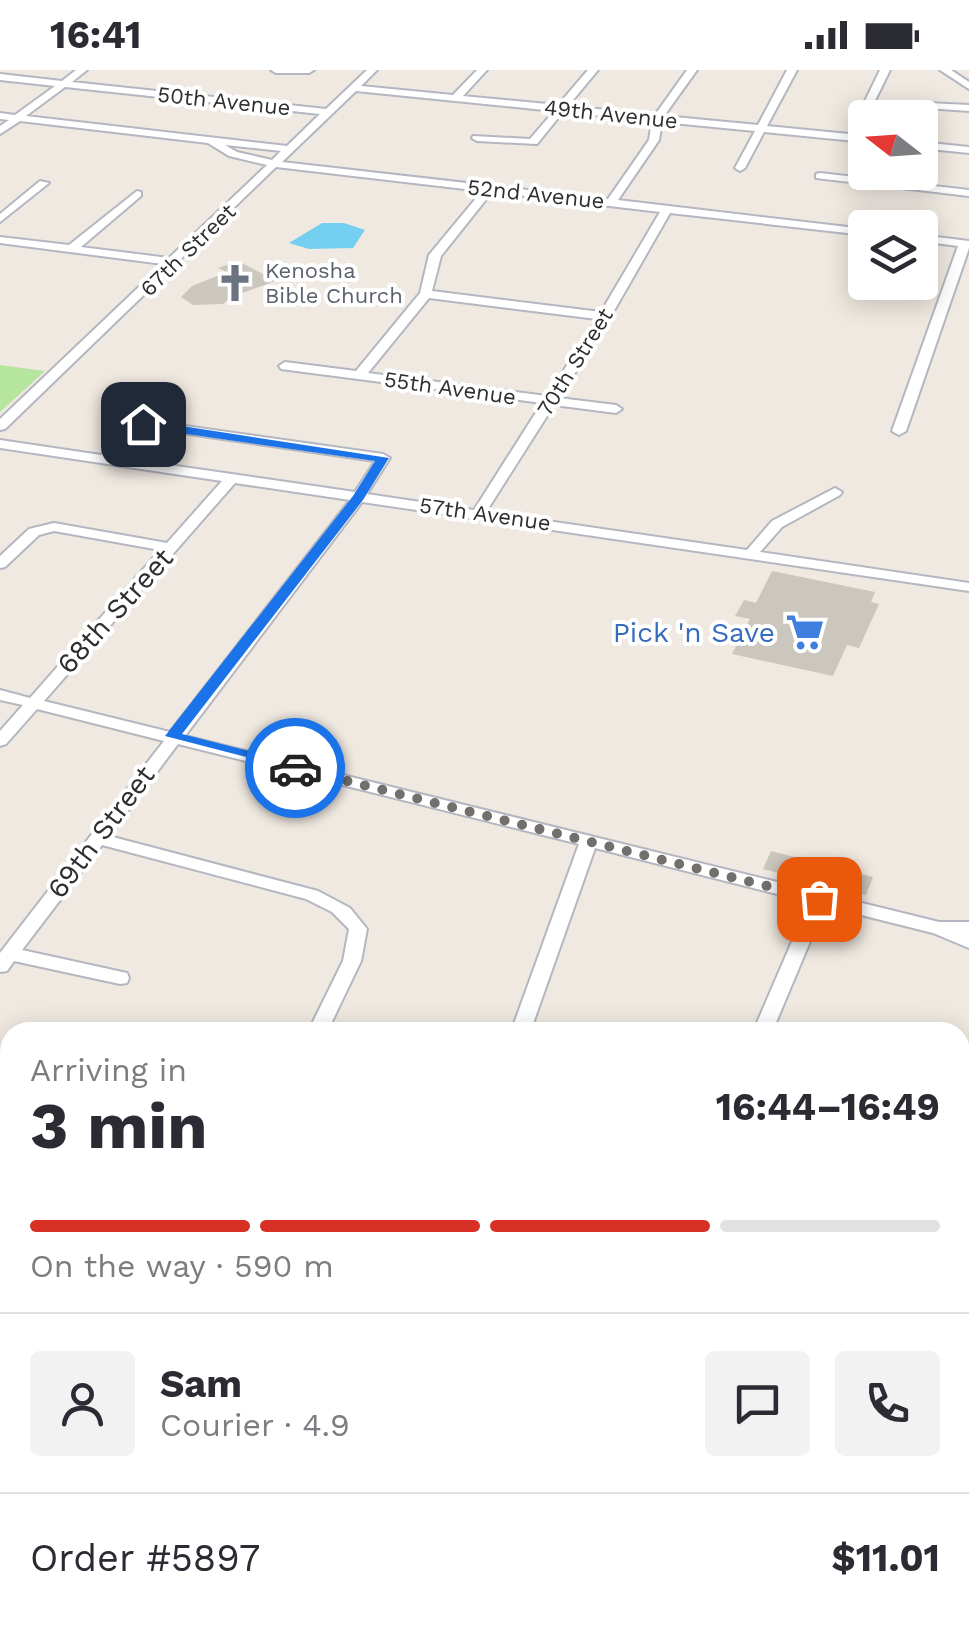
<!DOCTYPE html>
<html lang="en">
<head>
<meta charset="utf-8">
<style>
	:root { --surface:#fff; --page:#f2f2f3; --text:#2b2b33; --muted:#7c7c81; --line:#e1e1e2; --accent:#d93025 }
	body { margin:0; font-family:"Work Sans",sans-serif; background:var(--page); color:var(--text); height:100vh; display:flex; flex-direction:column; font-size:38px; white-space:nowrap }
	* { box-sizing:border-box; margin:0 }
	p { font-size:32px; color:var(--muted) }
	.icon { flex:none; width:55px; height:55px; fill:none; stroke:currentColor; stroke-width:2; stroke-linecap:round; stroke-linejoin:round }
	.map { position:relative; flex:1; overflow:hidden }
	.sheet { position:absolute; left:0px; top:952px; width:970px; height:622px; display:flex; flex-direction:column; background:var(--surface); border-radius:30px 30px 0 0; box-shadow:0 5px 25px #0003 }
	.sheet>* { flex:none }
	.needle { width:65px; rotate:287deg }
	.controls { position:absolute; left:848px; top:30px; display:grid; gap:20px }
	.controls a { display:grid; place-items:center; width:90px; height:90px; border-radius:10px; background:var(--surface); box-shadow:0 5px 25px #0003; font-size:50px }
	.pin { position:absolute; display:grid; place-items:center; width:85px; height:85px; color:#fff; margin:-42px; border-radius:20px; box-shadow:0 5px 15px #0006 }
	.courier { position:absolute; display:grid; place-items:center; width:100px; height:100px; margin:-50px; border:8px solid #1a73e8; border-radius:50%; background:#fff; color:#222; box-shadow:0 2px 12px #0007 }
	.head em { font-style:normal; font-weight:700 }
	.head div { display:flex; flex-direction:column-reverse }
	.head { display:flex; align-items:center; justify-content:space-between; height:170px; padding:0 30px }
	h1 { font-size:65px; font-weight:700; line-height:75px }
	.bar { display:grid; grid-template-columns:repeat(4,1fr); gap:15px 10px; align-content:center; height:120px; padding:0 30px }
	.bar i { height:12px; border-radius:8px; background:var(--line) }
	.bar .active { background:var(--accent) }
	.bar p { grid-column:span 4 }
	.line { display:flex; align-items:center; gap:25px; padding:0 30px; border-top:2px solid var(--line) }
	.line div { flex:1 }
	.round { display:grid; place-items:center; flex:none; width:105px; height:105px; border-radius:10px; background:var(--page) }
	.status { display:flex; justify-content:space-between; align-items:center; height:70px; padding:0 50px; background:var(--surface); direction:ltr }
	.status svg { height:28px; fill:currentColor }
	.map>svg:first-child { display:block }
</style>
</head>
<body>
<div class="status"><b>16:41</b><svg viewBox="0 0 49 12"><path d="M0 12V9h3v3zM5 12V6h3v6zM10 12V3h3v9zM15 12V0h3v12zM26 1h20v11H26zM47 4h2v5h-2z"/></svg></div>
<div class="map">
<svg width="969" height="1573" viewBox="0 0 969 1573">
	<rect width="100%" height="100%" fill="#efe9e1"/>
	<path fill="#b6e59e" d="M0 295 45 301 0 342Z"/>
	<path fill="#75cff0" d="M322 153H344L365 160 353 178 309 179 289 173Z"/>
	<path fill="#cbc7bf" d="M238 191 263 204 289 200 284 208 231 227 223 234 193 235 181 227 192 216 227 202 218 198Z
		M772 501 875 522 871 532 879 534 859 578 847 575 833 606 732 584 750 549 735 546 744 530 756 533Z
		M771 781 873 807 866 825 763 799Z"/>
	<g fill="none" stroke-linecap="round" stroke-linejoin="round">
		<g stroke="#b4b7c1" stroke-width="4">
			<path id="minor" d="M76 0H87L72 12 326 39 367 0H377L361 16 453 25 477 0H487L463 26 558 35 588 0H598L568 36 655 45 687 0H697L664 46 758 55 787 0H797L767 56 849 64 880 0H890L858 65 865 66V72L764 62 745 98 740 101 735 98 755 61 662 52 659 70 618 130 865 159V165L670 143 611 246 559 328 616 335 622 339 616 343 554 335 486 442 747 480 772 451 835 418 842 422 840 425 782 457 760 482 969 513V521L362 432 185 666 939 852H969V878L933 863 825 836 772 962H753L809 832 595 778 530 962H511L579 774 178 674 109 766 318 821 350 838 367 859 361 891 327 962H308L343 891 349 859 332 842 306 829 102 775 22 880 127 903 129 908 127 913 120 914 14 891 7 901 0 902V883L164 671 37 639 6 674 0 676V661L23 635 0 630V620L30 628 160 480 54 461 39 465 5 497 0 498V486L29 459 54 453 167 473 222 411 0 378V370L101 385 143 350 383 384 390 388 367 424 474 440 542 333 281 299 279 296 285 292 356 301 420 223 429 185 482 121 276 97 5 359 0 360V349L163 194 0 173V167L69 175 137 121 141 122V126L81 177 169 188 267 95 229 86 208 73 20 51 0 64V56L9 50 0 49V43L15 45 55 16 0 10V4L62 11ZM65 17 320 44 287 76 26 46ZM356 21 554 41 530 69 473 66 472 68 477 71 537 74 563 42 652 51 649 70 608 129 282 92ZM225 75 281 81 272 90 237 82ZM492 122 660 142 601 242 432 221 441 186ZM429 228 597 249 547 326 368 303ZM146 358 375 391 355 422 114 387ZM235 413 350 430 170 662 44 631Z
				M271 0H314L309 3H276Z
				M940 0H951L969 12V19Z
				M928 33 969 35V41L925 38 923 36Z
				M920 72 969 77V83L920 78Z
				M820 103 969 120V126L816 108V104Z
				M40 111 49 113 0 152V144Z
				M920 165 969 171V178L906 361 899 365 892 361 958 176 920 171Z
				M0 1190 10 1192V1210L0 1208Z
				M556 1565H582L580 1573H554Z"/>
		</g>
		<use href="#minor" fill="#fff" fill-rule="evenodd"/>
	</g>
	<path fill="#1a73e8" d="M143 350 389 388 363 430 182 664 301 694V701L165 666 353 426 375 391 138 357Z"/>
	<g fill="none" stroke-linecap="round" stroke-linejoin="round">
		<path stroke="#726f6d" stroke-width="10" stroke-dasharray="0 18" d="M295 698 819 829"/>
	</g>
	<defs>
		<g id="church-bare" transform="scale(3)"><path d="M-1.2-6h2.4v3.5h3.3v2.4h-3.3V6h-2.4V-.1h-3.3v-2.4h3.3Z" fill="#6b7280" stroke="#fff" stroke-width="2.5" paint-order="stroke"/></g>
		<g id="supermarket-bare" transform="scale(3)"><path d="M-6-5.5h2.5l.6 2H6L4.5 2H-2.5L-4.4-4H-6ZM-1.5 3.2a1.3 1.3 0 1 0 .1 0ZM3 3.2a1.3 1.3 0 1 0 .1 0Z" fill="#3f7fe0" stroke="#fff" stroke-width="2.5" paint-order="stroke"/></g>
	</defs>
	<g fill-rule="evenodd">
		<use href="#church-bare" x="235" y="213"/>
		<use href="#supermarket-bare" x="805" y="562"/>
	</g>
	<g text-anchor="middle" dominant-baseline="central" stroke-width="8" stroke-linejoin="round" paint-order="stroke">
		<g font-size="22" fill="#2e2e2e" stroke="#fff">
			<text transform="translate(224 31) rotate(6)">50th Avenue</text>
			<text transform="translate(611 44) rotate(6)">49th Avenue</text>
			<text transform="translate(536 124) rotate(6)">52nd Avenue</text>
			<text transform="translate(188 180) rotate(-44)">67th Street</text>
			<text transform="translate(575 292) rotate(-58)">70th Street</text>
			<text transform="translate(450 318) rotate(8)">55th Avenue</text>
			<text transform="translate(485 444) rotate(8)">57th Avenue</text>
		</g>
		<g font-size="22" fill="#5b616d" stroke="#fff" text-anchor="start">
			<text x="265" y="200">Kenosha<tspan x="265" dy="25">Bible Church</tspan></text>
		</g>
		<g font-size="28" fill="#2e2e2e" stroke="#fff">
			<text transform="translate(115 541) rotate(-48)">68th Street</text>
			<text transform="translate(101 762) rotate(-53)">69th Street</text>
		</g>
		<g font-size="28" fill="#366cbe" stroke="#fff" text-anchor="end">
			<text x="775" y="562">Pick 'n Save</text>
		</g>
	</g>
</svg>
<div class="controls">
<a><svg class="needle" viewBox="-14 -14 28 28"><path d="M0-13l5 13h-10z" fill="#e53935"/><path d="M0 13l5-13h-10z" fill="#7c7c81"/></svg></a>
<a><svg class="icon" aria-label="layers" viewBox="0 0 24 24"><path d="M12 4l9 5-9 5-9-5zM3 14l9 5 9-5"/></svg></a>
</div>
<div class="pin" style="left:819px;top:829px;background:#ea580c"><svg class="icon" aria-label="bag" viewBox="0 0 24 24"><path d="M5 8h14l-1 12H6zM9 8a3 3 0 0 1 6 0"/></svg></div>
<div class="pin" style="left:143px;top:354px;background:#1f2937"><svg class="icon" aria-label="home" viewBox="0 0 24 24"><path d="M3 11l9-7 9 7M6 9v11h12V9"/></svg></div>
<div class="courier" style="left:295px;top:698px"><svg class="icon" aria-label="car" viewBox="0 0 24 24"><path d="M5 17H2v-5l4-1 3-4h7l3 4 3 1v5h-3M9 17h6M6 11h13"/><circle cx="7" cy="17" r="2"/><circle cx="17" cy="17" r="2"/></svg></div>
<section class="sheet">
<div class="head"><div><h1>3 min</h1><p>Arriving in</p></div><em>16:44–16:49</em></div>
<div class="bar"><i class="active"></i><i class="active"></i><i class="active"></i><i></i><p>On the way · 590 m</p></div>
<div class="line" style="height:180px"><a class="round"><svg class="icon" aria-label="person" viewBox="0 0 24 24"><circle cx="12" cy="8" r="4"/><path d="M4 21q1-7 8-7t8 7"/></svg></a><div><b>Sam</b><p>Courier · 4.9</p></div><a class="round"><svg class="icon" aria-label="chat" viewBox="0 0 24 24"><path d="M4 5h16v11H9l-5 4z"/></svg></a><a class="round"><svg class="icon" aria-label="phone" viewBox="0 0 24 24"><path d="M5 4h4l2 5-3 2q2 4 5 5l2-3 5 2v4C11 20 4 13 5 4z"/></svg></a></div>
<div class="line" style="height:130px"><div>Order #5897</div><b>$11.01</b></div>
</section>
</div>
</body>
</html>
